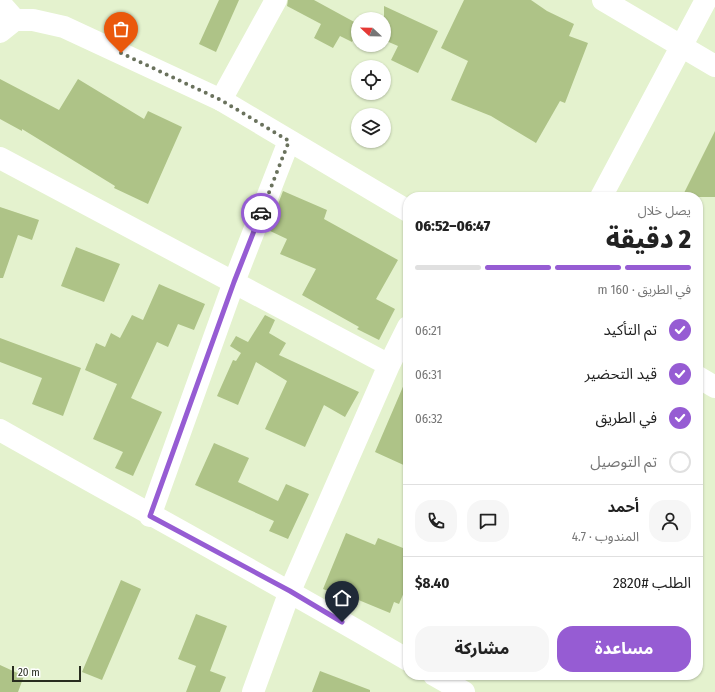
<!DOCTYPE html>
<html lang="ar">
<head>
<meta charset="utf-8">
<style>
	:root { --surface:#fff; --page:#f6f6f6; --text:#222; --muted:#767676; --line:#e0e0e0; --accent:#965cd3 }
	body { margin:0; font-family:"Fira Sans Condensed","Noto Sans Arabic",sans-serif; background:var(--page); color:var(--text); direction:rtl; height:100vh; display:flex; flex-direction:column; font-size:15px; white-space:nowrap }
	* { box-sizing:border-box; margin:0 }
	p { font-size:13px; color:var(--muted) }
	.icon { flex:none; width:22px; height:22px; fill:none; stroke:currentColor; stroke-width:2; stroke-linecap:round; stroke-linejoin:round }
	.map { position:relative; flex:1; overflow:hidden; direction:ltr }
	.drawer { position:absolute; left:403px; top:192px; width:300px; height:488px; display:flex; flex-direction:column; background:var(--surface); border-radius:16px; box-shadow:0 1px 3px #0004; direction:rtl }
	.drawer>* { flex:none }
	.needle { width:26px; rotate:292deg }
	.buttons { position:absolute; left:351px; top:12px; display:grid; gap:8px }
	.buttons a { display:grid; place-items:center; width:40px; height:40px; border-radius:50%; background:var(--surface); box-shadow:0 1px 3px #0004; font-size:20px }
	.scale { position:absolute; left:12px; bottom:10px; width:69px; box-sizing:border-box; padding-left:4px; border:2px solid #292d20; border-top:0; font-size:11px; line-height:14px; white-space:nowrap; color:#292d20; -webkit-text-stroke:3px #fff; paint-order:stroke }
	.pin { position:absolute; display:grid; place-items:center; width:34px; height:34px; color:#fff; margin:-41px -17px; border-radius:50% 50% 50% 0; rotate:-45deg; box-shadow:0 0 4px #0007 }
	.pin .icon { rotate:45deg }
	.courier { position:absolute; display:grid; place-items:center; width:40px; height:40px; margin:-20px; border:3px solid #965cd3; border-radius:50%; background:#fff; color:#222; box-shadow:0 1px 5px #0007 }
	.overview em { font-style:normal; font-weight:800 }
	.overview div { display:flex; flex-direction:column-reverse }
	.overview { display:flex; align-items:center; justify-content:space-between; height:68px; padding:0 12px }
	h1 { font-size:26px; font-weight:800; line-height:30px }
	.bar { display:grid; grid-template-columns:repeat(4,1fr); gap:6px 4px; align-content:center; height:48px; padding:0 12px }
	.bar i { height:5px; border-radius:3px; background:var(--line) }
	.bar .current { background:var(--accent) }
	.bar p { grid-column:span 4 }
	.line { display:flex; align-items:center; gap:10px; padding:0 12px; border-top:1px solid var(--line) }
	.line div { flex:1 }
	.round { display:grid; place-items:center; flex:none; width:42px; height:42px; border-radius:16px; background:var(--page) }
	ol { padding:0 12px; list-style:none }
	li { display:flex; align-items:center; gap:12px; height:44px }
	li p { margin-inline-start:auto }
	li .icon { padding:4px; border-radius:50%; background:var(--accent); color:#fff; stroke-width:4 }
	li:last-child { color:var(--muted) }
	li i { width:22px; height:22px; border:2px solid var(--line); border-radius:50% }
	.cta { display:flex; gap:8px; margin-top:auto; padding:8px 12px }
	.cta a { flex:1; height:46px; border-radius:16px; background:var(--accent); color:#fff; font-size:16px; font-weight:800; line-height:46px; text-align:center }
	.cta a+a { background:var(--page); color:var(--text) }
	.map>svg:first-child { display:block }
</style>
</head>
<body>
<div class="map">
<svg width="715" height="692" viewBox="0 0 715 692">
	<rect width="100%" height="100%" fill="#e4f2ce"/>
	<path fill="#aec387" d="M219 0H239L216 52 199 44Z
		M288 0H314L358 24V30L352 42 340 36 333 48 314 38 321 24 287 6Z
		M464 0H531L547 11 574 24 569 36 588 43 565 103 560 101 536 143 491 116 451 100 468 61 441 48Z
		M384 6 438 31 418 73 391 60 398 46 384 40Z
		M0 79 59 110 78 79 144 119 148 111 182 127 148 204 114 188 115 186 22 129V131L0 119Z
		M715 131V197H682Z
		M283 191 327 210 324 219 398 260 376 299 395 309 379 340 357 329 359 327 302 295 316 269 280 254 287 239 268 230Z
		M0 207 39 220 32 240 18 235 3 278H0Z
		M76 247 120 264 104 302 61 286Z
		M159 284 205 304 194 330 178 324 168 347 157 342 131 398 162 412 133 476 115 468 123 452 93 439 117 384 85 370 96 343 105 347 111 333 120 338 132 315 143 320Z
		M265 315 275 320 269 333 286 343 279 355 359 392 345 417 324 405 305 447 265 429 287 381 256 362 238 405 217 396 233 360 236 361 241 353 230 346 236 336 248 342Z
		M0 338 81 368 63 416 32 404 42 378 0 362Z
		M408 375V467L375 452Z
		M214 443 249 458 238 482 278 501 286 484 309 494 288 539 269 531 274 521 195 485Z
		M346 533 375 545 378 538 408 550V583L399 604 394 602 390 613 344 594 343 597 323 589Z
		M121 580 141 589 102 680 82 672Z
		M196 614 227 626 210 671 226 677 220 692H186L196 666 178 659Z
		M0 665 24 676 18 692H0Z
		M320 671 370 690V692H312Z"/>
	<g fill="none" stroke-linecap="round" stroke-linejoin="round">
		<path stroke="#fff" stroke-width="22" d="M603 0 715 66
			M0 3 15 20
			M221 100 276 0
			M0 158 389 365
			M698 377 715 387
			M0 430C136 507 273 581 408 660
			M150 516 234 282 289 141
			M434 675 464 692
			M253 692 290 591 389 365 408 327"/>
		<path stroke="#fff" stroke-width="22" d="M0 32 15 20H33L64 27 221 100 408 211
			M601 197 706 0"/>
	</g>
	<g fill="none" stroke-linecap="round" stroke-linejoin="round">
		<path stroke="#6a725d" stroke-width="4" stroke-dasharray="0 7.2" d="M121 53 221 100 289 141 261 213"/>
		<path stroke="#965cd3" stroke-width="5" d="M261 213 234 282 150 516 290 591 342 622"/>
	</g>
</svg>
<div class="buttons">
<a><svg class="needle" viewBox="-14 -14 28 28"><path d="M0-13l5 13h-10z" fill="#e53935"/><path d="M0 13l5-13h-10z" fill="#767676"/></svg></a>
<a><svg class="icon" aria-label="locate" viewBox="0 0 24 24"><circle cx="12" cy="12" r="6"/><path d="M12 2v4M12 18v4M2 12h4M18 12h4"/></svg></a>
<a><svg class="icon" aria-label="layers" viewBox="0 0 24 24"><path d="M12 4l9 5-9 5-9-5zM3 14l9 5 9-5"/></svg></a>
</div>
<div class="scale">20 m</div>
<div class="pin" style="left:121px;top:53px;background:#ea580c"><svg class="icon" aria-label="bag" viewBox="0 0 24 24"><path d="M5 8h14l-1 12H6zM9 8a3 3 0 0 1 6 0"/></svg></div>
<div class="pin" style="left:342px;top:622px;background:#1f2937"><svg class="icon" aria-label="home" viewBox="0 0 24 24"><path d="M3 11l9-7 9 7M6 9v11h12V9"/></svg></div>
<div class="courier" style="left:261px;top:213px"><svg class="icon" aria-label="car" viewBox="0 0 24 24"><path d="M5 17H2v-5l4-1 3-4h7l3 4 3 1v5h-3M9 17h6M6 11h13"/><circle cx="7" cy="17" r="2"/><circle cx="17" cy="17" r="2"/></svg></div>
<section class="drawer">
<div class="overview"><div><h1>2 دقيقة</h1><p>يصل خلال</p></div><em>06:47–06:52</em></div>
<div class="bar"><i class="current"></i><i class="current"></i><i class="current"></i><i></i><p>في الطريق · 160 m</p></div>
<ol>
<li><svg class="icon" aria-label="check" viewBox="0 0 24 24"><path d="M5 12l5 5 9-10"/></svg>تم التأكيد<p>06:21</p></li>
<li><svg class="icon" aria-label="check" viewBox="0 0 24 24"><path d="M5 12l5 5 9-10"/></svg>قيد التحضير<p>06:31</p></li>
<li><svg class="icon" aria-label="check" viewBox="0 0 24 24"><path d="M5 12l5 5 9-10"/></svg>في الطريق<p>06:32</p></li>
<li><i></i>تم التوصيل</li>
</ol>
<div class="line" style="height:72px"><a class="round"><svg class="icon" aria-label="person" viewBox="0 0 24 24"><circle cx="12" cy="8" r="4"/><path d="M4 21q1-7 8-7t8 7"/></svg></a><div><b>أحمد</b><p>المندوب · 4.7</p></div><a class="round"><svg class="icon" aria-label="chat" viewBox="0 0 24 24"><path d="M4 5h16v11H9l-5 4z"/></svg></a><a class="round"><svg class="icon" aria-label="phone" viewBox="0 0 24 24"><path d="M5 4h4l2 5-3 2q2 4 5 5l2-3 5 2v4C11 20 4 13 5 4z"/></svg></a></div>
<div class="line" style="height:52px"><div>الطلب #2820</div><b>$8.40</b></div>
<div class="cta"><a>مساعدة</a><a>مشاركة</a></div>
</section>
</div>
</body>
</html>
